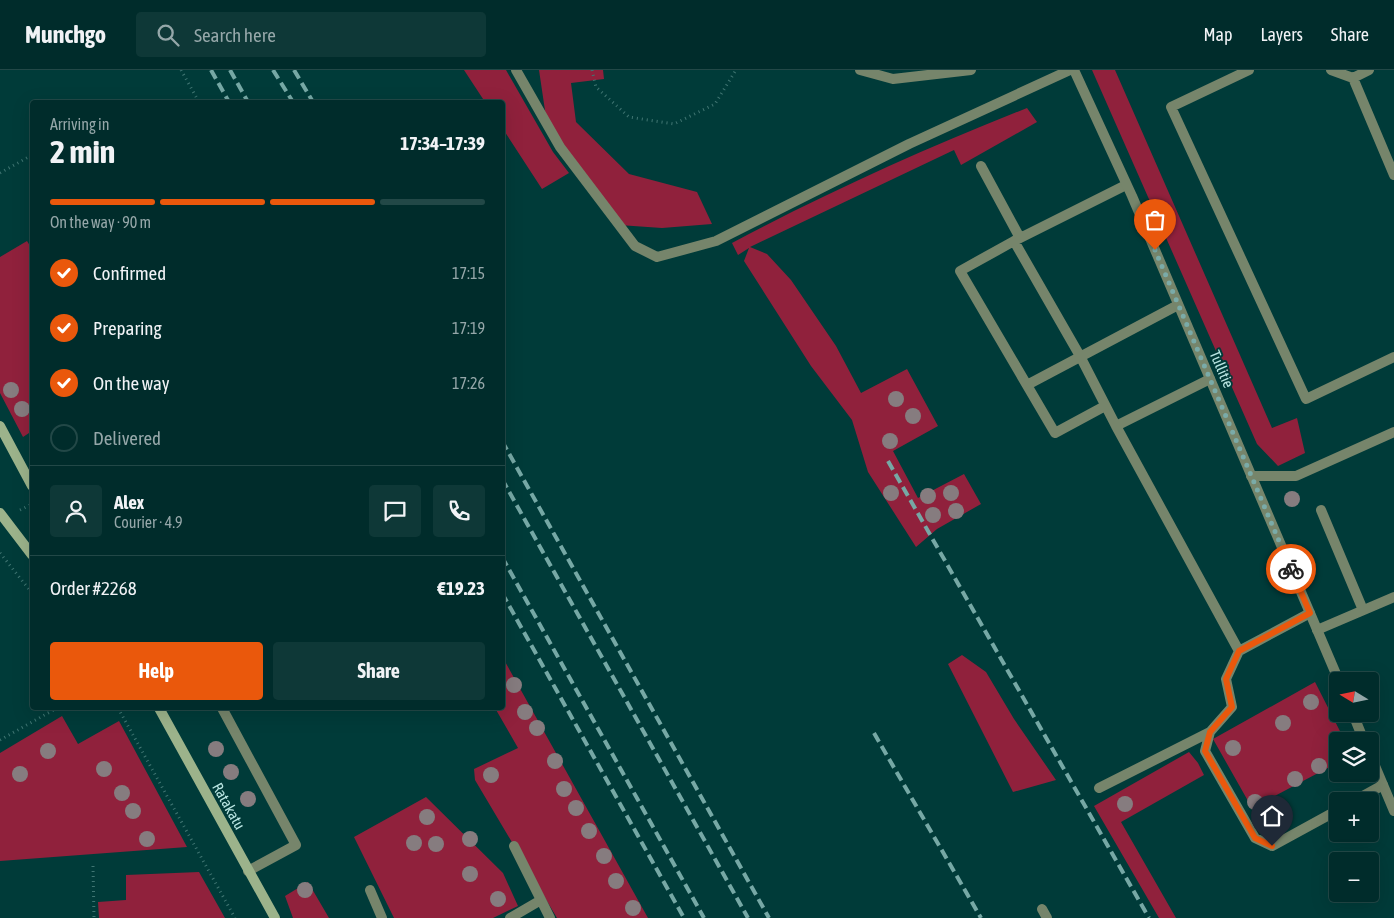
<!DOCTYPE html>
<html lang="en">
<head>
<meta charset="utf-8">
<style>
	:root { --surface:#002c2b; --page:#0e3837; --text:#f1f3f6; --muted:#95a7a9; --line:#224847; --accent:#ea580c }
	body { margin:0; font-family:"Asap Condensed",sans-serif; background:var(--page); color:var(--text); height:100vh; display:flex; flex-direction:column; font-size:19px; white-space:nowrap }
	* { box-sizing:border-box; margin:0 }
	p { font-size:16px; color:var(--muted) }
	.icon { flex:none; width:28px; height:28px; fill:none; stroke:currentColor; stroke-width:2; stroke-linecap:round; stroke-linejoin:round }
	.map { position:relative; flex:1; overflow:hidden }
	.drawer { position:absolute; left:30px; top:30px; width:475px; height:610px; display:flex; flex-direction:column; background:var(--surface); border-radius:5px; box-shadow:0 5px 20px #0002,0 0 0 1px var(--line) }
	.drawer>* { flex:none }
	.needle { width:32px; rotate:280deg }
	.fabs { position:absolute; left:1329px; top:602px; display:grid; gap:10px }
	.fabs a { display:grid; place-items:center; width:50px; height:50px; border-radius:5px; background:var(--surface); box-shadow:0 5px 20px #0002,0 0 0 1px var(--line); font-size:25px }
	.pin { position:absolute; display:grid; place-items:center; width:42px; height:42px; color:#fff; margin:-51px -21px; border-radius:50% 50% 50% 0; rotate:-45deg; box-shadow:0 0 5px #0007 }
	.pin .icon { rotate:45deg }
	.courier { position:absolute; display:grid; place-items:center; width:50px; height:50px; margin:-25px; border:4px solid #ea580c; border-radius:50%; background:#fff; color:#222; box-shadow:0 1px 6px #0007 }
	.summary em { font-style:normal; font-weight:700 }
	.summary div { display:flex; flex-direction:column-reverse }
	.summary { display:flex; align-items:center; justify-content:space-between; height:85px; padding:0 20px }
	h1 { font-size:32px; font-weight:700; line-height:38px }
	.bar { display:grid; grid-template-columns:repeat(4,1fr); gap:8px 5px; align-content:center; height:60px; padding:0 20px }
	.bar i { height:6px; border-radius:4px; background:var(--line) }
	.bar .active { background:var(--accent) }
	.bar p { grid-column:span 4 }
	.line { display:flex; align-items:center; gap:12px; padding:0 20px; border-top:1px solid var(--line) }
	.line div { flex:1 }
	.round { display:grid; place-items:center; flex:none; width:52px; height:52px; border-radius:5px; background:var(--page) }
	ol { padding:0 20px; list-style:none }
	li { display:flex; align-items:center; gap:15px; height:55px }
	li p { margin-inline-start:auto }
	li .icon { padding:5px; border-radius:50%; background:var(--accent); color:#fff; stroke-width:4 }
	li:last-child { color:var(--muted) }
	li i { width:28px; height:28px; border:2px solid var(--line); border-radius:50% }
	.action { display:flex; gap:10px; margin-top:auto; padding:10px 20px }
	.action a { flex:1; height:58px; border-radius:5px; background:var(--accent); color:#fff; font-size:20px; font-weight:700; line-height:58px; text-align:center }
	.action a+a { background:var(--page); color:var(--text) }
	header { display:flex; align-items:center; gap:30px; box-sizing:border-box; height:70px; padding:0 25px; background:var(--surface); border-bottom:1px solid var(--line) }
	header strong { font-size:24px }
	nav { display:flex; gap:28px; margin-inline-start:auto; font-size:18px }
	.search { width:350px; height:45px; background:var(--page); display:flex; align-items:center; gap:12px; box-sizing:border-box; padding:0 18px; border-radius:5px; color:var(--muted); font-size:19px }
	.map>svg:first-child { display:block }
</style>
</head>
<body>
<header>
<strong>Munchgo</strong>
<div class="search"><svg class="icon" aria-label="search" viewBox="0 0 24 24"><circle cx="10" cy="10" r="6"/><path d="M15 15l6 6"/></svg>Search here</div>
<nav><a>Map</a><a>Layers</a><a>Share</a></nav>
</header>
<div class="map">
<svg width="1394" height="848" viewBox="0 0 1394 848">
	<rect width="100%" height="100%" fill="#003b39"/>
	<path fill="#90213c" d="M464 0H506L553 82 569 103 542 119 503 59 502 32H485Z
		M539 0H603L604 9 571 13 576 52 629 104 697 122 712 154 662 158 619 155 547 54Z
		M1092 0H1115L1272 358 1297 348 1305 383 1278 396 1257 374Z
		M1027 38 1037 52 961 95 954 80 750 177 767 184 791 210 836 276 861 323 907 299 938 356 893 381 918 428 964 404 981 434 937 459 916 477 868 402 852 350 811 296 744 191 749 178 738 185 732 173C828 122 926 78 1027 38Z
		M27 171 32 179V361L23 367 0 323V187Z
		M962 585 986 602 1014 649 1056 710 1013 722 948 594Z
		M503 588 648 848H557L475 710 474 699 518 678 495 638H502Z
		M1315 612 1345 671H1338L1337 693 1252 738 1213 669Z
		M62 646 78 674 119 651 187 777 0 791V683Z
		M1189 682 1198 693 1204 705 1121 752 1176 848H1159L1094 736Z
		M426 727 503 803 518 836 493 848H394L354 767Z
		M199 802 225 848H99L98 832 126 830V805Z
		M308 812 329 848H293L285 826Z"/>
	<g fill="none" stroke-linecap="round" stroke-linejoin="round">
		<path stroke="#407673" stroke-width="3" stroke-dasharray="1 4" stroke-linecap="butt" d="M181 0 199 32
			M592 0 596 17 629 47 674 54 715 34 736 0
			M0 103 32 85
			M20 440 32 434
			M0 483 32 523
			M118 638 235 848
			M0 670 57 638
			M93 796 94 848"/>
		<path stroke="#76856b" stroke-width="10" d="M516 0 560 77 635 176 657 187 716 171 909 74 1070 0
			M860 0 893 9 971 0
			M1249 0 1171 37 1306 329 1394 287
			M1331 0 1353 8 1369 0
			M1353 8 1394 105
			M981 96 1020 168
			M1126 115 1014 171 1080 286 1116 356 1210 309
			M1014 171 960 201 1055 363 1105 336
			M1027 315 1178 235
			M1116 356 1239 581
			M1251 406H1296L1394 362
			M1321 440 1363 540
			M1310 543 1239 581 1226 609 1232 637 1210 662 1205 681 1255 768 1272 776 1338 740
			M1317 560 1394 527
			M222 638 296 775 248 801
			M1099 718 1210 662
			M1354 731 1383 715
			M514 776 541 830
			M370 820 382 848
			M1042 839 1047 848
			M510 848 541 830 550 848"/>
		<path stroke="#76856b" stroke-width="10" d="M1074 0 1132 126 1339 611
			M1353 644 1364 671
			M1370 684 1394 741"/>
		<path stroke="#9cb38b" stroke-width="10" d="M0 356 32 416
			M0 443 32 485
			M159 638 275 848"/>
		<path stroke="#76a8a5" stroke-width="4" stroke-dasharray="10 5" stroke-linecap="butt" d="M211 0 229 32
			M230 0 248 32
			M273 0 293 32
			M294 0 313 32
			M502 371 769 848
			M888 391 1149 848
			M502 409 748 848
			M502 487 704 848
			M502 523 684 848
			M874 663 981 848"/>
	</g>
	<g fill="#867c7f">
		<circle cx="11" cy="320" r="8"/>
		<circle cx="896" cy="329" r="8"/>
		<circle cx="22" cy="339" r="8"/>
		<circle cx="913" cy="346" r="8"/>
		<circle cx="890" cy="371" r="8"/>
		<circle cx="891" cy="423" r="8"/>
		<circle cx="951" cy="423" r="8"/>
		<circle cx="928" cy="426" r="8"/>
		<circle cx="1292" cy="429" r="8"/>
		<circle cx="956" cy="441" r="8"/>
		<circle cx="933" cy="445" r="8"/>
		<circle cx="514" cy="615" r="8"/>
		<circle cx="1311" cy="632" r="8"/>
		<circle cx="525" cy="642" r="8"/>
		<circle cx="1283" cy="653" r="8"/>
		<circle cx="537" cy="658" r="8"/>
		<circle cx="1233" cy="678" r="8"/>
		<circle cx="216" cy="679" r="8"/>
		<circle cx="48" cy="681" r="8"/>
		<circle cx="555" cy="691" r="8"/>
		<circle cx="1319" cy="696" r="8"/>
		<circle cx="104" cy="699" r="8"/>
		<circle cx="231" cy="702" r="8"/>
		<circle cx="20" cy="704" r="8"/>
		<circle cx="491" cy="705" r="8"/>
		<circle cx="1295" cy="709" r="8"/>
		<circle cx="564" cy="719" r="8"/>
		<circle cx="122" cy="723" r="8"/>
		<circle cx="248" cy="729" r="8"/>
		<circle cx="1255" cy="732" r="8"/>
		<circle cx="1125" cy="734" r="8"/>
		<circle cx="576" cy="738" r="8"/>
		<circle cx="133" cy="741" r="8"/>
		<circle cx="427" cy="747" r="8"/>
		<circle cx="589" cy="761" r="8"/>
		<circle cx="147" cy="769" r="8"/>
		<circle cx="470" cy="769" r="8"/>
		<circle cx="414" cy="773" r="8"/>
		<circle cx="436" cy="774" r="8"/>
		<circle cx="604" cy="786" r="8"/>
		<circle cx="470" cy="804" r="8"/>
		<circle cx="616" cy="811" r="8"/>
		<circle cx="305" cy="820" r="8"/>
		<circle cx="498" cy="829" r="8"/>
		<circle cx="633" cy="838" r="8"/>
	</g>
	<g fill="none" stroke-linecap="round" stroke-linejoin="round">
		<path stroke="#7aaba8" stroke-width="5" stroke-dasharray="0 9" d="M1155 180 1291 499"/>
		<path stroke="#ea580c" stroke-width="6" d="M1272 776 1255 768 1205 681 1210 662 1232 637 1226 609 1239 581 1310 543 1291 499"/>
	</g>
	<g text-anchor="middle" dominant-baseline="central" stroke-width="4" stroke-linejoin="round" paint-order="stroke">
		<g font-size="15" fill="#bbe7e4" stroke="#003b39">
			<text transform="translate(1222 299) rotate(67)">Tullitie</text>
			<text transform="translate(229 736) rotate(61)">Ratakatu</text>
		</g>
	</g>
</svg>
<div class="fabs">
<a><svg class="needle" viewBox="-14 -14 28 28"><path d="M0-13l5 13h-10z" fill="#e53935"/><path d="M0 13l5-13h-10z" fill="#95a7a9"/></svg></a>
<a><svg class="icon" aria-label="layers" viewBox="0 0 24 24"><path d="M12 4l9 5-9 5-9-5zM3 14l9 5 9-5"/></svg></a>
<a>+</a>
<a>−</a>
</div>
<div class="pin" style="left:1155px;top:180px;background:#ea580c"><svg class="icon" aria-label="bag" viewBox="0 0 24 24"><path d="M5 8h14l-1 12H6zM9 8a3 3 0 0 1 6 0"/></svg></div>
<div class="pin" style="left:1272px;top:776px;background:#1f2937"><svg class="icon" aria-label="home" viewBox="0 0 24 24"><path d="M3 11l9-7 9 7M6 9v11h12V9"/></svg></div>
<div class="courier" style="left:1291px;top:499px"><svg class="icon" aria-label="bike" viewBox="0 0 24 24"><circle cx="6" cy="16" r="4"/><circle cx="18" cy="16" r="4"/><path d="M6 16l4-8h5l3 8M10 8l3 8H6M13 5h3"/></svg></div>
<section class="drawer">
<div class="summary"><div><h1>2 min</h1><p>Arriving in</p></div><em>17:34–17:39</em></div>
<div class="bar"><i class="active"></i><i class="active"></i><i class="active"></i><i></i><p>On the way · 90 m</p></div>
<ol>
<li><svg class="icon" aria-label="check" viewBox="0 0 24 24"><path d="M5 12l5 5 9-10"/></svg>Confirmed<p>17:15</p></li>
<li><svg class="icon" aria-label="check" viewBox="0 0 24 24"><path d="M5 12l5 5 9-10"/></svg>Preparing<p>17:19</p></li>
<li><svg class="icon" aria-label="check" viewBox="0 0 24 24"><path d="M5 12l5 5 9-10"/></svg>On the way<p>17:26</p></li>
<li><i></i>Delivered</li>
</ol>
<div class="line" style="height:90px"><a class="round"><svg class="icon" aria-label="person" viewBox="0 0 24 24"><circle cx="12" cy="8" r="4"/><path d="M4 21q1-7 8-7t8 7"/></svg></a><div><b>Alex</b><p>Courier · 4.9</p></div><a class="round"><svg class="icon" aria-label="chat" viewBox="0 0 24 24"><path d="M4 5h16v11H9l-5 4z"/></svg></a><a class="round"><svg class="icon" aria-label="phone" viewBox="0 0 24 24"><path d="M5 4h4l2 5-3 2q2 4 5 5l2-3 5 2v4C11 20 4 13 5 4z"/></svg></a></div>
<div class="line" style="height:65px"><div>Order #2268</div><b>€19.23</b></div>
<div class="action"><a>Help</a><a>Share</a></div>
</section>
</div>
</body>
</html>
